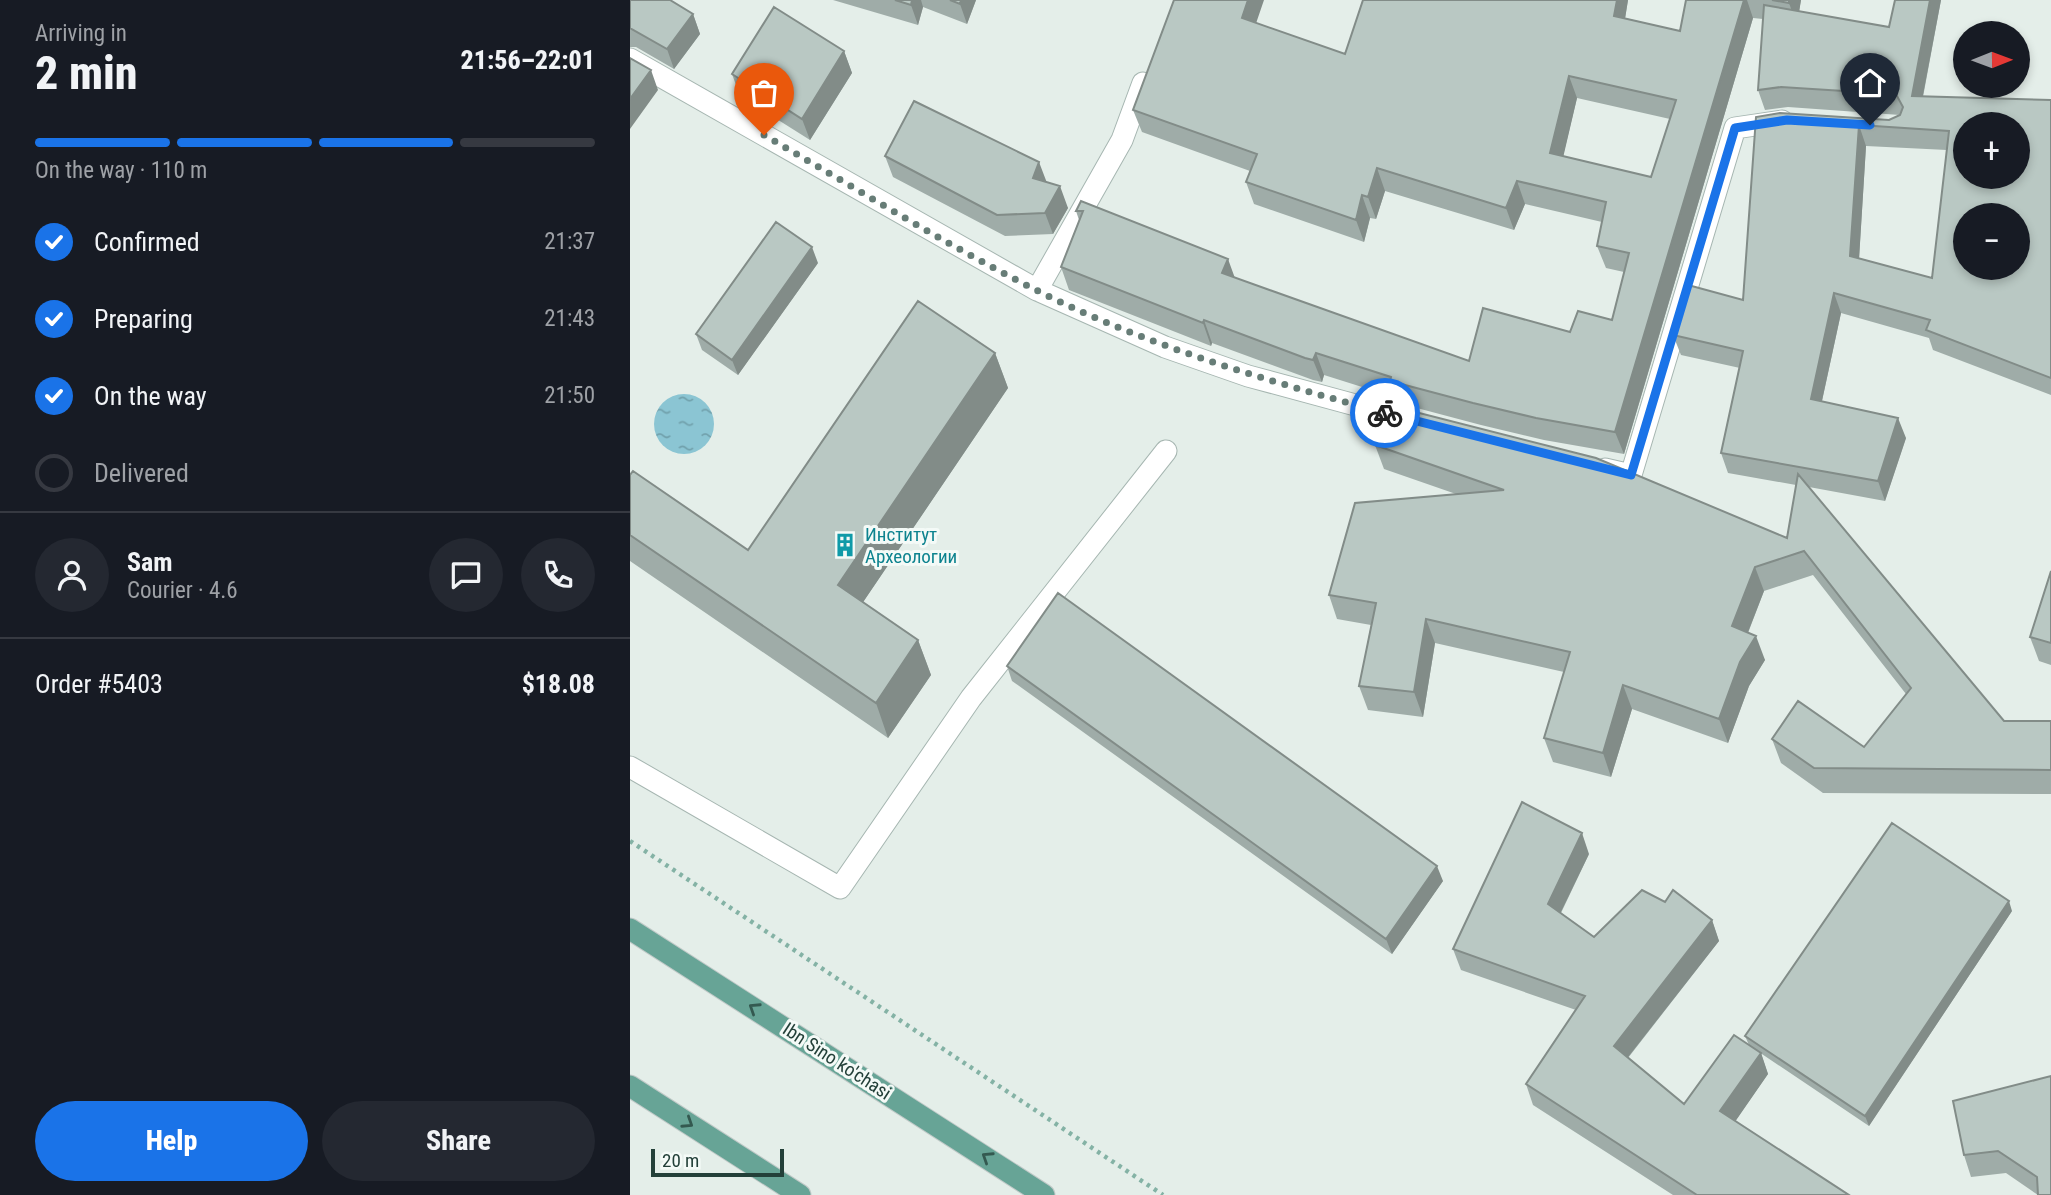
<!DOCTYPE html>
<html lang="en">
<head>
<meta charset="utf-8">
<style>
	:root { --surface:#171b24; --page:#242831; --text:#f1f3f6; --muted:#9ea1a6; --line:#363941; --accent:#1a73e8 }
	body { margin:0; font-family:"Roboto Condensed",sans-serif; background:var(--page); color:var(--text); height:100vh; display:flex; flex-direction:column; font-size:26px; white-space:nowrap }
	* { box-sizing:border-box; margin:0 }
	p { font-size:23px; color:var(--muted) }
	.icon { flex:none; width:38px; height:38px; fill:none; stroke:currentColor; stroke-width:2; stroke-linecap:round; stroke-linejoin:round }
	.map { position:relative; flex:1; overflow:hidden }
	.details { display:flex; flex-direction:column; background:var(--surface); width:630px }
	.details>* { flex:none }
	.needle { width:46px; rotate:89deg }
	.tools { position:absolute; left:1323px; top:21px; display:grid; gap:14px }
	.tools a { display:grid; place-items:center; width:77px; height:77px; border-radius:50%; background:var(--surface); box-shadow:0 4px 10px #0003; font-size:35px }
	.scale { position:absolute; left:21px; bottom:18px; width:133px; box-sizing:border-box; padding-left:7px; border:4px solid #234039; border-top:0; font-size:19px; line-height:24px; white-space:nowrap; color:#234039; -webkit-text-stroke:5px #f4faf7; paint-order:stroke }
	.pin { position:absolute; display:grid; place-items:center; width:60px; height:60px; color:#fff; margin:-72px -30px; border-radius:50% 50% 50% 0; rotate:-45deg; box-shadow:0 0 7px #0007 }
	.pin .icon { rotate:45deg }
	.courier { position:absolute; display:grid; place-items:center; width:70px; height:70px; margin:-35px; border:5px solid #1a73e8; border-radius:50%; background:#fff; color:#222; box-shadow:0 2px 9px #0007 }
	.headline em { font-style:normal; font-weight:800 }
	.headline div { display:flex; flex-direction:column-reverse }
	.headline { display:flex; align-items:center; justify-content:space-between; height:119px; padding:0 35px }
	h1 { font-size:46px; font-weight:800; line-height:52px }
	.bar { display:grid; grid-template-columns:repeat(4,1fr); gap:10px 7px; align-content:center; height:84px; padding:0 35px }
	.bar i { height:9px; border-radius:5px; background:var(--line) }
	.bar .selected { background:var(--accent) }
	.bar p { grid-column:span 4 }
	.line { display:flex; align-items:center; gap:18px; padding:0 35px; border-top:2px solid var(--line) }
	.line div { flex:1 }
	.round { display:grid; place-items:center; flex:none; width:74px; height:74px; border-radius:37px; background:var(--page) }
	ol { padding:0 35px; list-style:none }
	li { display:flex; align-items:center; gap:21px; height:77px }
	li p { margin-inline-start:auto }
	li .icon { padding:7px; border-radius:50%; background:var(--accent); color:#fff; stroke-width:4 }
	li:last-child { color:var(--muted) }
	li i { width:38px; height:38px; border:4px solid var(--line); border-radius:50% }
	.primary-button { display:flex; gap:14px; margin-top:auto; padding:14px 35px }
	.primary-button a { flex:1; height:80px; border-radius:42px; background:var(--accent); color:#fff; font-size:28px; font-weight:800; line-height:80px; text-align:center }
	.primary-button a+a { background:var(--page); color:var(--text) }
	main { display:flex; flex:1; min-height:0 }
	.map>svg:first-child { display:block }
</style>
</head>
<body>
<main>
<section class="details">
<div class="headline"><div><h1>2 min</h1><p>Arriving in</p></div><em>21:56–22:01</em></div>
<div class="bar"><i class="selected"></i><i class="selected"></i><i class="selected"></i><i></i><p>On the way · 110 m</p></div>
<ol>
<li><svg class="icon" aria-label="check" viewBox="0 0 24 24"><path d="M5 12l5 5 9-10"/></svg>Confirmed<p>21:37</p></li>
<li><svg class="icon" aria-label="check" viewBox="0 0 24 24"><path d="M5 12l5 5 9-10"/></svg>Preparing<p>21:43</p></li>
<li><svg class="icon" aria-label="check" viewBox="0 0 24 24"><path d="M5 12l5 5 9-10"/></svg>On the way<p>21:50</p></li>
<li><i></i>Delivered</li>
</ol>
<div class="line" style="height:126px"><a class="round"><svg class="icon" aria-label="person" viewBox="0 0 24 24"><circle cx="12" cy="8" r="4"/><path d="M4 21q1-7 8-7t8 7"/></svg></a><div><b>Sam</b><p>Courier · 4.6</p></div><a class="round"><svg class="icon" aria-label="chat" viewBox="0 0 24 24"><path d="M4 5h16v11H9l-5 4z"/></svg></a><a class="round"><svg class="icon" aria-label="phone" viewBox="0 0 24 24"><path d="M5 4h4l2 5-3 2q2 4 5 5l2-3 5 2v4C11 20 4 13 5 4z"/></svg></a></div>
<div class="line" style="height:91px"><div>Order #5403</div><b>$18.08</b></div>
<div class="primary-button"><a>Help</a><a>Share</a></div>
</section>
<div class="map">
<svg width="1421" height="1195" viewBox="0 0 1421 1195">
	<defs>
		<pattern id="water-ripples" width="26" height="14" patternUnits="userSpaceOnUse" patternTransform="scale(1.75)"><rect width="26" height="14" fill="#8bc5d3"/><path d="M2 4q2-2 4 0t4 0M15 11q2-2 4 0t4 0" fill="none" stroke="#71a1ac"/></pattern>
	</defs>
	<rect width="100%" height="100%" fill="#e4eee9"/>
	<path fill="url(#water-ripples)" d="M24 424a30 30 0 1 1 60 0a30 30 0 1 1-60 0Z"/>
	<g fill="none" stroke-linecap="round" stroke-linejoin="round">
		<g stroke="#a6b6b1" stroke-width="23">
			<path id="minor" d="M0 59 407 290 492 140 513 83
				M407 290 535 347 618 376 777 419
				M975 469 1001 475 1105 128 1152 121
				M0 767 210 888 341 698 536 451"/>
		</g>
		<g stroke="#c1cac8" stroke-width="23">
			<path id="major" d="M0 929 414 1195
				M0 1086 170 1195"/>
		</g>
		<path stroke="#84b2a5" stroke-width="4.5" stroke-dasharray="3.5 5" stroke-linecap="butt" d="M0 841 533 1195"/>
		<use href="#minor" stroke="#fff" stroke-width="21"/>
		<use href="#major" stroke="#67a496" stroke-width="21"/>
	</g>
	<path fill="#9faca8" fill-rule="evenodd" d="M0 0 63 14 70 34 44 69 6 47H0Z
		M203 0H346L337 24 293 7 288 25Z
		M733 0H998L995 18 1050 31 1056 0H1171L1169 11 1259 27 1265 0H1311L1293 97 1421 100V395L1303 350 1299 338 1211 313 1192 401 1276 438 1255 501 1179 487 1374 721H1421V794L1193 793 1151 763 1142 739 1234 747 1276 694 1183 575 1134 591 1118 633 1135 660 1119 686 1098 743 1002 709 981 777 923 762 914 738 934 672 805 643 793 717 738 710 729 686 741 625 707 619 699 595 826 494 754 469 745 445 1157 538 1166 485 1098 473 1091 453 1110 368 1051 355 1043 335 1113 300 1126 117 1259 120 1270 115 1158 107 1135 110 1128 90 1133 19 1123 18 994 454 914 440 851 425 768 403 767 398 694 375 692 382 683 380 582 343 581 346 439 290 431 267 449 220 446 211 451 201 605 278 839 361 982 320 994 272 976 268 967 246 972 222 895 204 884 230 755 191 746 219 740 218 734 242 624 204 616 182 620 171 512 132 503 110 626 23 715 54ZM947 98 1040 119 1021 177 933 156ZM1236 146 1317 150 1302 278 1229 258Z
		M214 51 222 73 180 140 110 96 102 74Z
		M255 156 417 182 438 208 423 234 375 236 263 177Z
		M188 263 108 375 72 350 66 334Z
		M365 353 378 388 233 602 288 640 301 675 258 738 0 561V475L118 550Z
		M1421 571V665L1409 661 1400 637Z
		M377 666 813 881 762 954 382 681Z
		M959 854 931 913 964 937 1035 902 1082 920 1089 941 998 1058 1054 1104 1119 1045 1115 1036 1382 911 1239 1126 1123 1048 1131 1053 1138 1074 1105 1121 1219 1195H1043L903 1105 896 1084 946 1010 831 970 823 949Z
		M1421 1076 1408 1195 1376 1173 1341 1177 1334 1155Z"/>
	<path fill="#828c88" d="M282 0H291L293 7 288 25 281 5Z
		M331 0H346L337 24 330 4Z
		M618 0H634L620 41 612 18Z
		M987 0H998L992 38 984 16Z
		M1114 0H1117L1123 18 994 454 985 432Z
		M1159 0H1171L1167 25 1159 3Z
		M1300 0H1311L1289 116 1282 96Z
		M63 14 70 34 44 69 37 49Z
		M214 51 222 73 180 140 172 119Z
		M21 70 28 90 0 129V99Z
		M939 76 947 98 929 175 920 153Z
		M1229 125 1236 146 1228 276 1220 256Z
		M409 162 417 183 403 178Z
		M747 168 755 191 746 219 738 197Z
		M887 181 895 204 884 230 876 208Z
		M430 186 438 208 423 234 415 213Z
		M732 195 740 218 734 242 726 220Z
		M182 247 188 263 108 375 102 360Z
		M598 259 606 281 592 273Z
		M1204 293 1211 313 1188 419 1181 399Z
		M574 320 582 343 581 346 573 323Z
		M365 353 378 388 221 620 208 585Z
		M686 353 694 375 692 382 683 360Z
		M1268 418 1276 438 1255 501 1248 481Z
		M1125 567 1134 591 1111 650 1102 626Z
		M796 619 805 643 793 717 784 692Z
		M1126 636 1135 660 1119 686 1098 743 1089 719 1110 662Z
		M288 640 301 675 258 738 246 703Z
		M993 685 1002 709 981 777 973 753Z
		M952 833 959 854 925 924 918 904Z
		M807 866 813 881 762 954 756 939Z
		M1379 901 1382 911 1239 1126 1235 1116Z
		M1082 920 1089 941 991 1066 984 1046Z
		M1131 1053 1138 1074 1098 1132 1090 1111Z"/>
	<path fill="#b9c8c3" stroke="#828c88" stroke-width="2" fill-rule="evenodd" d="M0 0H40L63 14 37 49 0 28Z
		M265 0H282L281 5Z
		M320 0H331L330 4Z
		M544 0H618L612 18 715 54 733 0H987L984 16 1050 31 1056 0H1114L985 432 906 418 843 403 760 381 761 377 686 353 683 360 675 358 574 320 573 323 431 267 453 211H446L451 201 598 259 592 273 839 361 853 308 940 332 948 311 982 320 999 253 967 246 976 202 887 181 876 208 747 168 738 197 732 195 726 220 616 182 627 154 503 110ZM939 76 1046 100 1021 177 920 153Z
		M1142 0H1159V3Z
		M1265 0H1300L1282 96 1421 100V378L1296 330 1300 320 1204 293 1181 399 1268 418 1248 481 1091 453 1113 351 1043 335 1058 285 1113 300 1126 117 1150 113 1259 120 1270 115 1273 107 1267 96 1261 94 1151 87 1128 90 1134 5 1259 27ZM1335 124H1388V177H1335ZM1229 125 1319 131 1302 278 1220 256ZM1335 215H1388V268H1335Z
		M144 7 214 51 172 119 102 74Z
		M0 58 21 70 0 99Z
		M284 101 409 162 403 178 430 186 415 213 367 215 255 156Z
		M146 222 182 247 102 360 66 334Z
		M288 301 365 353 208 585 288 640 246 703 0 535V475L3 471 118 550Z
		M754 404 966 458 1157 538 1168 474 1374 721H1421V770L1184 768 1142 739 1168 701 1234 747 1281 688 1174 551 1125 567 1102 626 1126 636 1110 662 1089 719 993 685 973 753 914 738 940 652 796 619 784 692 729 686 746 603 699 595 725 503 874 490 745 445Z
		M1421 571V643L1400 637Z
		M428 593 807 866 756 939 377 666Z
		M892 802 952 833 918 904 964 937 1012 890 1035 902 1043 890 1082 920 984 1046 1054 1104 1104 1035 1131 1053 1090 1111 1219 1195H1067L896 1084 955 996 823 949Z
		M1262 823 1379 901 1235 1116 1115 1036Z
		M1421 1076V1195H1408L1407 1177 1368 1151 1334 1155 1323 1101Z"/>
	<defs><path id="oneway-chevron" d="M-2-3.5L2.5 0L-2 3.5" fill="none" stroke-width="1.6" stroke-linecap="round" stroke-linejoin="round" transform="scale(1.75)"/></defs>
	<g stroke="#345950">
		<use href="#oneway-chevron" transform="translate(124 1008) rotate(-147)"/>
		<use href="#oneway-chevron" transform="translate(58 1123) rotate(33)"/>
		<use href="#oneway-chevron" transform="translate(357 1157) rotate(-147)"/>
	</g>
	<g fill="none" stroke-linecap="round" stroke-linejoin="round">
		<path stroke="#677d77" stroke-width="7" stroke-dasharray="0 12.6" d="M134 135C224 187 313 243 406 290 517 346 635 380 755 413"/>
		<path stroke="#1a73e8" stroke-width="9" d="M755 413 1001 475 1105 128 1157 120 1240 125"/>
	</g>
	<defs>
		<g id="building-bare" transform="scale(1.89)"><path d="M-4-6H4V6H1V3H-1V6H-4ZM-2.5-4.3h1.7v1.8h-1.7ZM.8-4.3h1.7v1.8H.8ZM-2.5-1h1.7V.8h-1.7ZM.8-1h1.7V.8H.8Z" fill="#0f9aa8" stroke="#f4faf7" stroke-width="2.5" paint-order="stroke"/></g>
	</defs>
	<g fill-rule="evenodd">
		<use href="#building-bare" x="215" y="545"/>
	</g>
	<g text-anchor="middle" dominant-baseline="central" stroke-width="6" stroke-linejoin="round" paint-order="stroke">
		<g font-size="19" fill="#0d838f" stroke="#f4faf7" text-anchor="start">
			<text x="235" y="534">Институт<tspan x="235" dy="22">Археологии</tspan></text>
		</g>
		<g font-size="19" fill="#234039" stroke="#f4faf7">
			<text transform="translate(207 1061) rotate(33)">Ibn Sino ko'chasi</text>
		</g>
	</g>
</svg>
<div class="tools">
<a><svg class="needle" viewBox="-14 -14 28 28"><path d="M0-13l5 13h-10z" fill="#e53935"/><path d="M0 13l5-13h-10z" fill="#9ea1a6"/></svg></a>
<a>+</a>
<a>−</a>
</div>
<div class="scale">20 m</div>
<div class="pin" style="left:134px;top:135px;background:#ea580c"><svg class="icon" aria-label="bag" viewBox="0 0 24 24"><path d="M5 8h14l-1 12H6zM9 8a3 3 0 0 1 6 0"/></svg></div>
<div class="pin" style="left:1240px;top:125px;background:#1f2937"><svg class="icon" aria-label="home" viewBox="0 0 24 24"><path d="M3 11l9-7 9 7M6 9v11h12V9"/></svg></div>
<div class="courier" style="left:755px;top:413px"><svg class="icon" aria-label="bike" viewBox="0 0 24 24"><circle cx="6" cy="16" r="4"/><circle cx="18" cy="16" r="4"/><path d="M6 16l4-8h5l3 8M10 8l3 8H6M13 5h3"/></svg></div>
</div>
</main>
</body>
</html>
